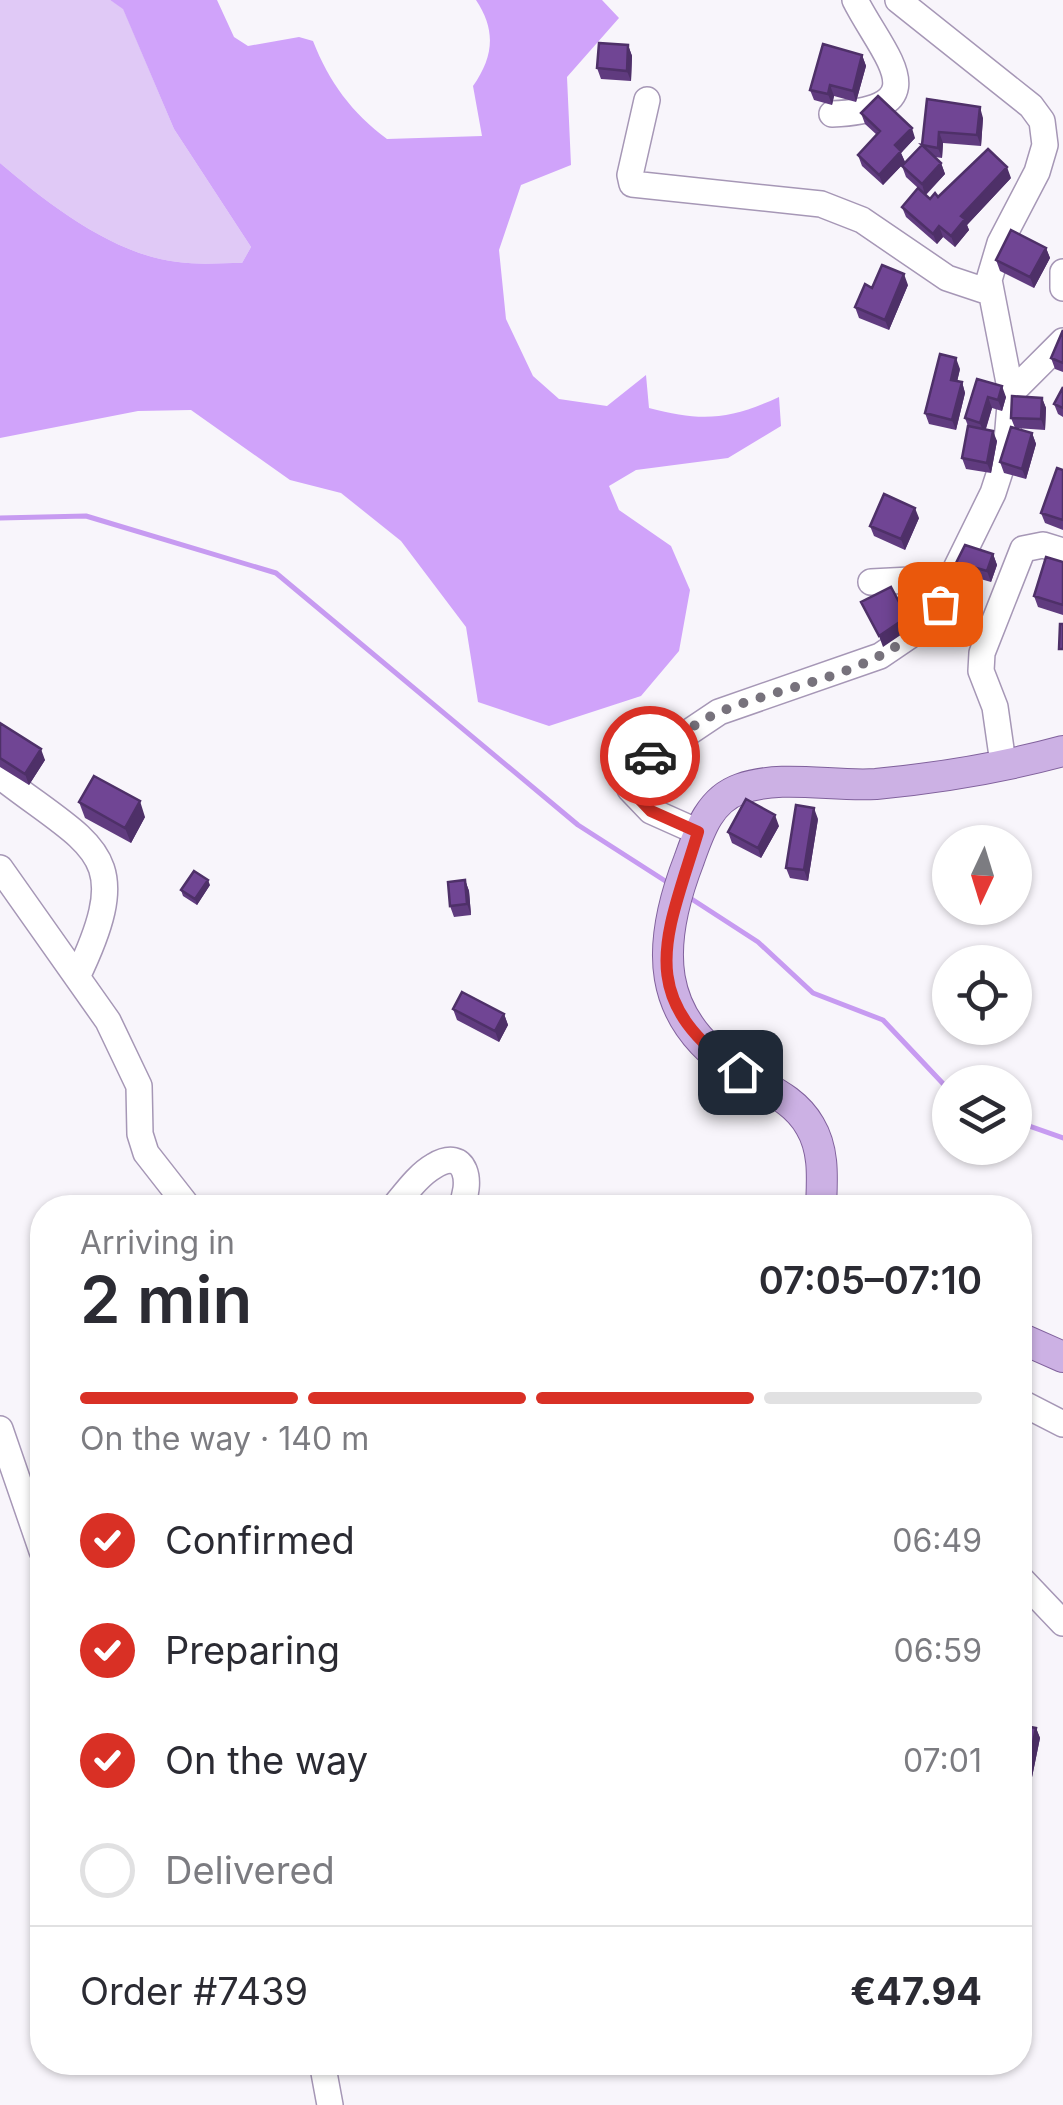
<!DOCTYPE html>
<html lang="en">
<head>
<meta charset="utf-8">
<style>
	:root { --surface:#fff; --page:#f7f7f7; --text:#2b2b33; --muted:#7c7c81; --line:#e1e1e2; --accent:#d93025 }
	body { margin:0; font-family:Inter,sans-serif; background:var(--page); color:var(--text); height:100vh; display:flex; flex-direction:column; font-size:38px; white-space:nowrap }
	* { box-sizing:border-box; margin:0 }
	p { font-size:32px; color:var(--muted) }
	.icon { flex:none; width:55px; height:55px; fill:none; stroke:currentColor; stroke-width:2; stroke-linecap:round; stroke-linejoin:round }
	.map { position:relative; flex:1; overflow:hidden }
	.sheet { position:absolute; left:30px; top:1195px; width:1002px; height:880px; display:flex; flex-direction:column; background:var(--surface); border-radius:40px; box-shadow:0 2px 8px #0004 }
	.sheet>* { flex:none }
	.needle { width:65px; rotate:184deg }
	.tools { position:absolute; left:932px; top:825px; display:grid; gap:20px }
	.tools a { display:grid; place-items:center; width:100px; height:100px; border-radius:50%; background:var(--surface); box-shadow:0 2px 8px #0004; font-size:50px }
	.pin { position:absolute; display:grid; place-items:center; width:85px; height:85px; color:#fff; margin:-42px; border-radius:20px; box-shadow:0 5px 15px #0006 }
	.courier { position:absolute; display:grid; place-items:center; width:100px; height:100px; margin:-50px; border:8px solid #d93025; border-radius:50%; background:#fff; color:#222; box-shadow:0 2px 12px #0007 }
	.head em { font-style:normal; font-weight:600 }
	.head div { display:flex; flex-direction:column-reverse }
	.head { display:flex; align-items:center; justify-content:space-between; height:170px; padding:0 50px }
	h1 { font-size:65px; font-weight:600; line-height:75px }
	.bar { display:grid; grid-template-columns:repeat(4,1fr); gap:15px 10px; align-content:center; height:120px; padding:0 50px }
	.bar i { height:12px; border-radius:8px; background:var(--line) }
	.bar .selected { background:var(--accent) }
	.bar p { grid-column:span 4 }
	.line { display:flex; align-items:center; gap:25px; padding:0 50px; border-top:2px solid var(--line) }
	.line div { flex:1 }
	ol { padding:0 50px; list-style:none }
	li { display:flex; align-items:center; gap:30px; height:110px }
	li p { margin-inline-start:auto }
	li .icon { padding:10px; border-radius:50%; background:var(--accent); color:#fff; stroke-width:4 }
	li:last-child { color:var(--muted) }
	li i { width:55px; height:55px; border:5px solid var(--line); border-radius:50% }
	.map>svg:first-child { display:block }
</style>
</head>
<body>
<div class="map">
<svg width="1063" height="2105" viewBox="0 0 1063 2105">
	<rect width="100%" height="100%" fill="#f8f5fb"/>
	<path fill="#e0c9f6" d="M0 0H110L123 8 174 129 251 247 242 263C221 263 199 265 178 262 114 255 48 204 0 163Z"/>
	<path fill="#d0a3fa" d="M110 0H217L234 37 248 46 299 37 313 41C329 82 352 113 387 139L482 136 473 86C494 56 496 30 476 0H602L619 18 567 77 571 165 521 185 499 250 506 319 533 376 559 399 607 406 646 375 649 408C702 422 729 420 779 397L781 426 728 458 636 470 609 486 619 510 671 546 690 590 679 651 641 696 549 726 478 702 466 627 401 541 341 493 290 480 191 410 138 411 0 438V163C48 204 114 255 178 262 199 265 221 263 242 263L251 247 174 129 123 9Z"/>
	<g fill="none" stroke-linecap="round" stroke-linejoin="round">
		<path stroke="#c79bf1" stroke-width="5" d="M0 518 86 516 276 573 578 825 670 884
			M687 896 758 942 813 993 883 1020 950 1091
			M1015 1121 1063 1138"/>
		<g stroke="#a697b6" stroke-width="28">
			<path id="minor" d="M647 100 630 175 632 184 821 204 862 220 947 278 989 292
				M832 114C942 109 882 54 855 0
				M1063 272V288
				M1011 393 1063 341
				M871 582 950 578
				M1003 763 995 707 981 671 982 653 1023 549 1043 545 1063 551
				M0 776C94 849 137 852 77 977
				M698 832 651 811 630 789 634 769 719 712 880 656 908 637 939 603 993 493 1006 453 1011 393 989 280 1000 243 1037 172 1045 145 1042 121 1031 106 898 0
				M0 868 108 1021 139 1086 140 1134 146 1153 189 1208
				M393 1208C405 1194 418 1175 434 1166 467 1146 473 1184 460 1208
				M1020 1402 1063 1424
				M0 1429 42 1551
				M1020 1578 1063 1623
				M322 2062 330 2105"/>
		</g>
		<g stroke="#80619c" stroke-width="32">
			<path id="major" d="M821 1208C822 1180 825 1151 810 1126 794 1098 766 1089 739 1072 654 1018 656 945 689 860 699 832 709 800 740 789 781 774 833 787 876 784 938 778 1004 767 1063 751
				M1020 1338 1063 1357"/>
		</g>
		<use href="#minor" stroke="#fff" stroke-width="25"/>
		<use href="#major" stroke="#ccb1e4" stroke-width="30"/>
	</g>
	<path fill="#603b7f" d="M628 45 632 56 631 81 601 79 597 68Z
		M862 55 866 66 856 102 834 96 832 105 814 100 810 90Z
		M927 99 983 118 981 146 943 143 942 158 935 157 941 163 945 174 926 195 930 199 1011 178 967 225 969 230 955 247 943 237 937 244 906 217 902 207 918 188 906 177 902 166 922 145Z
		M861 113 915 138 901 153 905 162 883 185 862 166 858 155 877 135 865 124Z
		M1046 248 1050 258 1034 288 1000 271 996 260Z
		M908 285 889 330 859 318 855 307 872 288Z
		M1063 330V372L1055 369 1051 358Z
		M960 369 957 381 962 382 965 393 956 430 929 424 925 413Z
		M977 379 1006 397 1002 411 992 408 986 429 997 441 991 473 966 469 962 458 968 426 965 418Z
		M1063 387V417L1058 414 1054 404Z
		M1042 398 1046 408 1045 430 1015 428 1032 433 1036 444 1026 479 1004 473 1000 462 1015 428 1011 418Z
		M1063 470V530L1045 523 1041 513Z
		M919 518 905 550 874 536 870 526Z
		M993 554 997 565 991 582 977 578 967 605 948 598 944 587Z
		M1063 562V615L1038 607 1034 596Z
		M0 723 45 760 29 785 0 767Z
		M79 802 145 817 131 843 85 818Z
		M818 819 808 881 790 878 786 868Z
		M779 826 761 858 732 843 728 832Z
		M465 880 469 891 471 915 454 917 450 906Z
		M210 885 197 905 183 896 181 890Z
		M453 1009 504 1014 508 1025 499 1042 457 1020Z
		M1020 1725 1036 1728 1040 1738 1030 1787 1020 1785Z"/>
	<path fill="#4e3068" d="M628 45 632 56 631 81 627 71Z
		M862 55 866 66 856 102 853 91Z
		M830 85 834 96 832 105 828 94Z
		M980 107 983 118 981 146 977 135Z
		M912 128 915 138 901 153 905 162 883 185 879 175 895 145Z
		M939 132 943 143 942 158 938 148Z
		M941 163 945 174 925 195 922 184Z
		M1007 167 1011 178 967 225 969 230 955 247 951 236 961 216Z
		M939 226 943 237 937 244 933 234Z
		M1046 248 1050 258 1034 288 1030 277Z
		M904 274 908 285 889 330 885 320Z
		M956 358 960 369 955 391 951 380Z
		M962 382 965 393 956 430 952 420Z
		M1002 386 1006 397 1002 411 998 400Z
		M988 397 992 408 984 434 980 423Z
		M1042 398 1046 408 1045 430 1041 419Z
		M993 431 997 441 991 473 987 463Z
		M1032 433 1036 444 1026 479 1022 469Z
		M915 508 919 518 905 550 901 539Z
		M993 554 997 565 991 582 987 571Z
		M973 567 977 578 967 605 963 594Z
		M907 617 911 628 883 647 879 636Z
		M41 749 45 760 29 785 25 774Z
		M140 801 145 817 131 843 125 828Z
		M814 808 818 819 808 881 804 870Z
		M775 815 779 826 761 858 758 848Z
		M208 880 210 885 197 905 195 899Z
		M465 880 469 891 471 915 467 904Z
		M504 1014 508 1025 499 1042 495 1031Z
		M1036 1728 1040 1738 1030 1787 1026 1777Z"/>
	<path fill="#704594" stroke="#4e3068" stroke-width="2.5" d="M599 43 628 45 627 71 597 68Z
		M823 44 862 55 853 91 830 85 828 94 810 90Z
		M878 96 912 128 895 145 901 151 879 175 858 155 880 131 861 113Z
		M927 99 980 107 977 135 939 132 938 148 922 145 941 163 922 184 902 166 922 145Z
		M988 149 1007 167 961 216 965 219 951 236 939 226 933 234 902 207 918 188 930 199 935 193 938 197Z
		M1011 230 1046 248 1030 277 996 260Z
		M882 265 904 274 885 320 855 307 865 284 872 288Z
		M1063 330V363L1051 358Z
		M940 354 956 358 951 380 962 382 952 420 925 413Z
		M977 379 1002 386 998 400 988 397 980 423 965 418Z
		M1063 387V408L1054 404Z
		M1012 396 1042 398 1041 419 1011 418Z
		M968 426 993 431 987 463 962 458Z
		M1011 427 1032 433 1022 469 1000 462Z
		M1057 468 1063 470V520L1041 513Z
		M884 494 915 508 901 539 870 526Z
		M965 545 993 554 987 571 973 567 963 594 944 587Z
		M1046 557 1063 562V605L1034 596Z
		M891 587 907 617 879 636 861 602Z
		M1060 624H1063V649H1059Z
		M0 723 41 749 25 774 0 758Z
		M94 776 140 801 125 828 79 802Z
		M746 799 775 815 758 848 728 832Z
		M796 805 814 808 804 870 786 868Z
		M194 871 208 880 195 899 181 890Z
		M465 880 467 904 450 906 448 882Z
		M462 992 504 1014 495 1031 453 1009Z
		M1020 1725 1036 1728 1026 1777 1020 1775Z"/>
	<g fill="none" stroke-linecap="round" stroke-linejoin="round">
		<path stroke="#77727c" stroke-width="10" stroke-dasharray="0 18" d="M650 756C673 740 696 722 722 711 795 681 893 674 940 604"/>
		<path stroke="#d93025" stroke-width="12" d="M650 756 630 775V789L651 811 698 832C667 936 631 997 740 1072"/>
	</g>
</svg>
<div class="tools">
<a><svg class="needle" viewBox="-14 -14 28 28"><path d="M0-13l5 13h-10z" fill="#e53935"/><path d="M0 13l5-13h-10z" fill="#7c7c81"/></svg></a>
<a><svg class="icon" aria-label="locate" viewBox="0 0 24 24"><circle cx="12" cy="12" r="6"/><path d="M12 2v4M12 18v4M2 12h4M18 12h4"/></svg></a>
<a><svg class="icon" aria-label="layers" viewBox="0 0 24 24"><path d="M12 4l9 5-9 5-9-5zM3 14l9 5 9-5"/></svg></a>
</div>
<div class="pin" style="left:940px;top:604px;background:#ea580c"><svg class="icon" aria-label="bag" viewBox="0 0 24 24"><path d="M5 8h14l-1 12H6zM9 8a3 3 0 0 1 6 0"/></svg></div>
<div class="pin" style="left:740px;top:1072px;background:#1f2937"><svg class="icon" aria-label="home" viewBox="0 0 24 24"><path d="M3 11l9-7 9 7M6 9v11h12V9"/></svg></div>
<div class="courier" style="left:650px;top:756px"><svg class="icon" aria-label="car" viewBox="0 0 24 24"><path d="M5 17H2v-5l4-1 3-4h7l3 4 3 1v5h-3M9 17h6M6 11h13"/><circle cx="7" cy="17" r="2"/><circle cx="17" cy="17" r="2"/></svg></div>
<section class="sheet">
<div class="head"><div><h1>2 min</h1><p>Arriving in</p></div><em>07:05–07:10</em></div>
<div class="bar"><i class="selected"></i><i class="selected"></i><i class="selected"></i><i></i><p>On the way · 140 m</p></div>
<ol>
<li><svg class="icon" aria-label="check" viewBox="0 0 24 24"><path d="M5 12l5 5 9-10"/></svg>Confirmed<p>06:49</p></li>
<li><svg class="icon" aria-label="check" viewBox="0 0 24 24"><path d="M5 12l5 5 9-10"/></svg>Preparing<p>06:59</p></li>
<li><svg class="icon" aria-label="check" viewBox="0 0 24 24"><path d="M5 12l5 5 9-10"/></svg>On the way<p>07:01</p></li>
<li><i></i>Delivered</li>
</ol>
<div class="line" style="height:130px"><div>Order #7439</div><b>€47.94</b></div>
</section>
</div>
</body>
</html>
